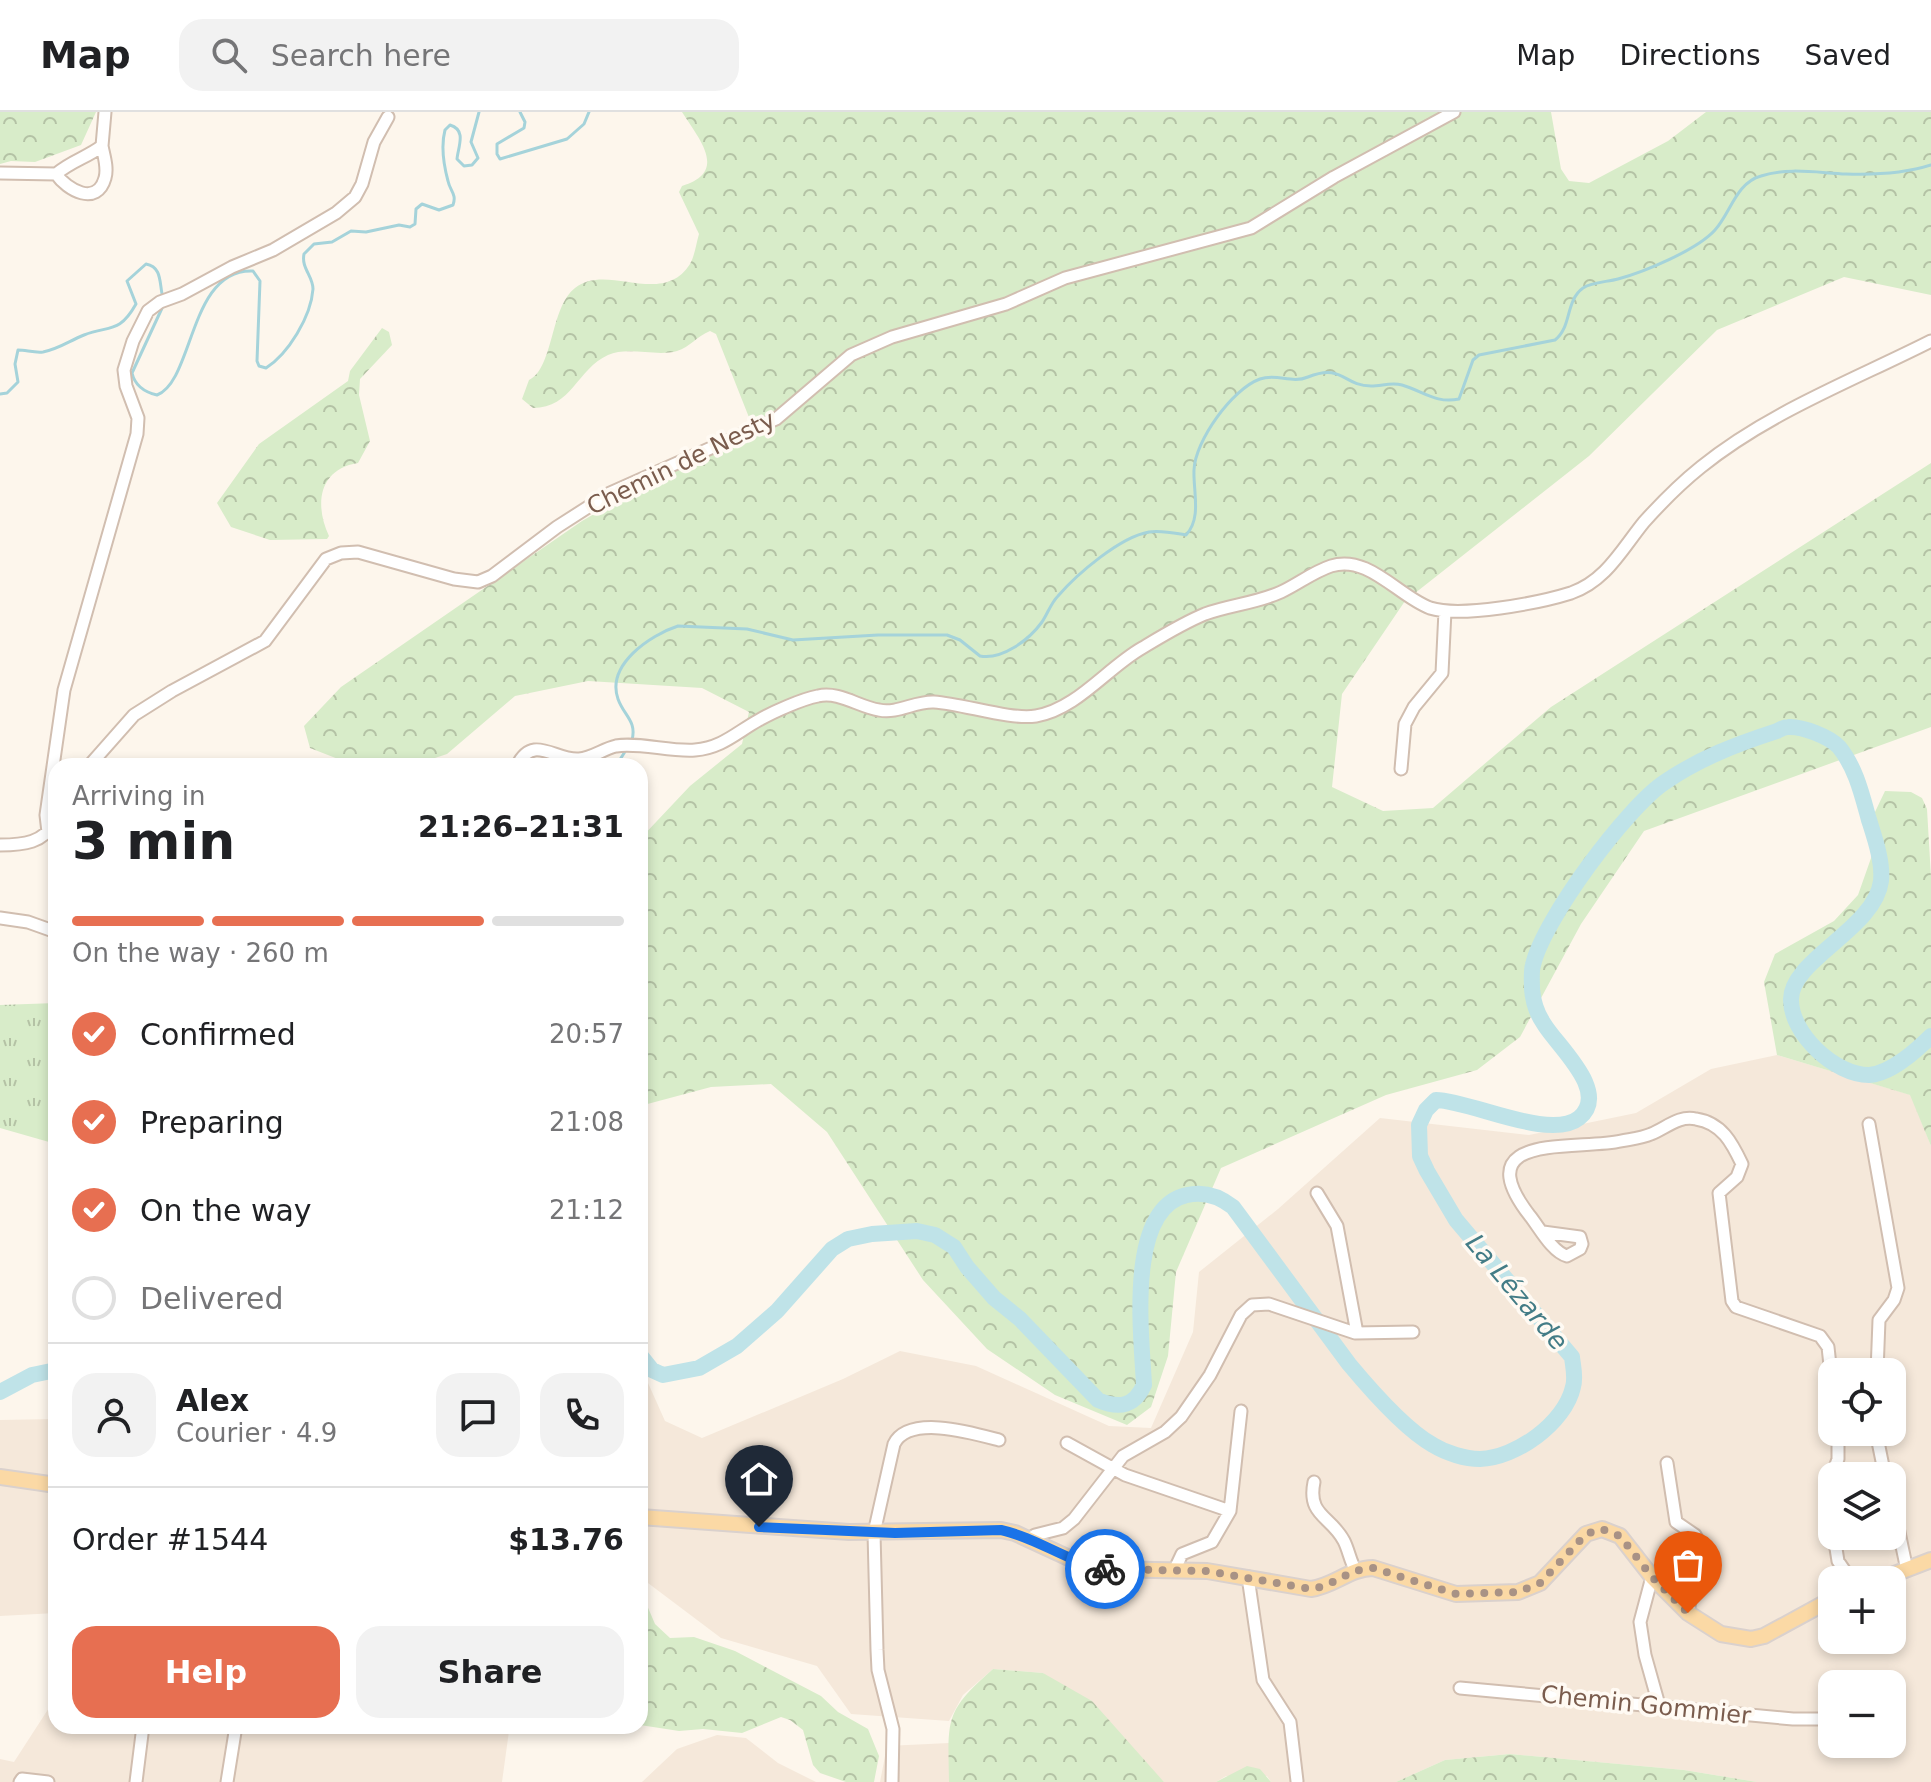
<!DOCTYPE html>
<html lang="en">
<head>
<meta charset="utf-8">
<style>
	:root { --surface:#fff; --page:#f2f2f2; --text:#202124; --muted:#757577; --line:#e0e0e0; --accent:#e76f51 }
	body { margin:0; font-family:"DejaVu Sans",sans-serif; background:var(--page); color:var(--text); height:100vh; display:flex; flex-direction:column; font-size:30px; white-space:nowrap }
	* { box-sizing:border-box; margin:0 }
	p { font-size:26px; color:var(--muted) }
	.icon { flex:none; width:44px; height:44px; fill:none; stroke:currentColor; stroke-width:2; stroke-linecap:round; stroke-linejoin:round }
	.map { position:relative; flex:1; overflow:hidden }
	.sheet { position:absolute; left:48px; top:646px; width:600px; height:976px; display:flex; flex-direction:column; background:var(--surface); border-radius:24px; box-shadow:0 4px 12px #0003 }
	.sheet>* { flex:none }
	.controls { position:absolute; left:1818px; top:1246px; display:grid; gap:16px }
	.controls a { display:grid; place-items:center; width:88px; height:88px; border-radius:16px; background:var(--surface); box-shadow:0 4px 12px #0003; font-size:40px }
	.pin { position:absolute; display:grid; place-items:center; width:68px; height:68px; color:#fff; margin:-82px -34px; border-radius:50% 50% 50% 0; rotate:-45deg; box-shadow:0 0 8px #0007 }
	.pin .icon { rotate:45deg }
	.courier { position:absolute; display:grid; place-items:center; width:80px; height:80px; margin:-40px; border:6px solid #1a73e8; border-radius:50%; background:#fff; color:#222; box-shadow:0 2px 10px #0007 }
	.overview em { font-style:normal; font-weight:700 }
	.overview div { display:flex; flex-direction:column-reverse }
	.overview { display:flex; align-items:center; justify-content:space-between; height:136px; padding:0 24px }
	h1 { font-size:52px; font-weight:700; line-height:60px }
	.bar { display:grid; grid-template-columns:repeat(4,1fr); gap:12px 8px; align-content:center; height:96px; padding:0 24px }
	.bar i { height:10px; border-radius:6px; background:var(--line) }
	.bar .on { background:var(--accent) }
	.bar p { grid-column:span 4 }
	.line { display:flex; align-items:center; gap:20px; padding:0 24px; border-top:2px solid var(--line) }
	.line div { flex:1 }
	.round { display:grid; place-items:center; flex:none; width:84px; height:84px; border-radius:24px; background:var(--page) }
	ol { padding:0 24px; list-style:none }
	li { display:flex; align-items:center; gap:24px; height:88px }
	li p { margin-inline-start:auto }
	li .icon { padding:8px; border-radius:50%; background:var(--accent); color:#fff; stroke-width:4 }
	li:last-child { color:var(--muted) }
	li i { width:44px; height:44px; border:4px solid var(--line); border-radius:50% }
	.action { display:flex; gap:16px; margin-top:auto; padding:16px 24px }
	.action a { flex:1; height:92px; border-radius:24px; background:var(--accent); color:#fff; font-size:32px; font-weight:700; line-height:92px; text-align:center }
	.action a+a { background:var(--page); color:var(--text) }
	header { display:flex; align-items:center; gap:48px; box-sizing:border-box; height:112px; padding:0 40px; background:var(--surface); border-bottom:2px solid var(--line) }
	header strong { font-size:38px }
	nav { display:flex; gap:44px; margin-inline-start:auto; font-size:28px }
	.search { width:560px; height:72px; background:var(--page); display:flex; align-items:center; gap:20px; box-sizing:border-box; padding:0 28px; border-radius:24px; color:var(--muted); font-size:30px }
	.map>svg:first-child { display:block }
</style>
</head>
<body>
<header>
<strong>Map</strong>
<div class="search"><svg class="icon" aria-label="search" viewBox="0 0 24 24"><circle cx="10" cy="10" r="6"/><path d="M15 15l6 6"/></svg>Search here</div>
<nav><a>Map</a><a>Directions</a><a>Saved</a></nav>
</header>
<div class="map">
<svg width="1931" height="1670" viewBox="0 0 1931 1670">
	<defs>
		<pattern id="grass-tufts" width="24" height="20" patternUnits="userSpaceOnUse" patternTransform="scale(2)"><rect width="24" height="20" fill="#d8ecc9"/><path d="M3 7l-1-3M5 7V3M7 7l1-3M15 17l-1-3M17 17v-4M19 17l1-3" fill="none" stroke="#b4c2a5"/></pattern>
		<pattern id="forest-crowns" width="20" height="18" patternUnits="userSpaceOnUse" patternTransform="scale(2)"><rect width="20" height="18" fill="#d8ecc9"/><path d="M2 6a3 3 0 1 1 6 0M12 15a3 3 0 1 1 6 0" fill="none" stroke="#b4c2a5"/></pattern>
	</defs>
	<rect width="100%" height="100%" fill="#fdf6ec"/>
	<path fill="#f5e8da" fill-rule="evenodd" d="M1777 943 1911 983 1931 1034V1670H1757L1684 1658 1510 1642 1445 1648 1396 1670H1271L1267 1664H1226L1216 1670H1164L1043 1561 993 1557 963 1583 949 1609 851 1602 817 1554 721 1526 640 1465V1253L665 1309 702 1326 843 1267 900 1239 976 1254 1109 1314 1151 1316 1193 1220 1199 1160 1278 1097 1380 1006 1529 1023 1636 1001 1711 957ZM1832 1260H1892V1320H1832ZM1832 1364H1892V1424H1832ZM1832 1468H1892V1528H1832ZM1832 1572H1892V1632H1832Z
		M56 1307V1501L0 1504V1308Z
		M56 1585V1614H494L509 1619 502 1670H0V1647L14 1650Z
		M717 1623 746 1626 778 1651 816 1670H642L677 1637Z
		M949 1631V1670H880L887 1634Z"/>
	<path fill="url(#grass-tufts)" d="M56 891V1032L0 1016V893Z"/>
	<path fill="url(#forest-crowns)" d="M0 0H96L81 33 35 50 11 49 0 52Z
		M682 0H1551L1561 57 1569 69 1589 71 1668 29 1706 0H1931V183L1844 165 1717 218 1589 344 1405 489 1342 582 1332 675 1383 699 1433 696 1551 595 1931 351V615L1644 719 1581 812 1520 925 1477 958 1386 983 1221 1056 1176 1160 1168 1244 1151 1295 1127 1313 1055 1283 987 1237 923 1168 827 1020 771 972 711 975 640 994V727L690 674 742 632 749 600 702 576 588 569 515 584 447 642 411 654H356L310 636 304 614 341 575 582 409 637 377 746 324 752 313 716 222 710 219C697 224 690 235 677 239 656 245 628 234 608 243 577 257 572 296 533 296L522 287 529 268C554 256 550 195 575 176 607 150 662 196 690 152 695 143 696 132 699 122L679 80 682 74C729 60 699 27 682 0Z
		M382 216 389 220 392 233 360 267 359 283 370 329 358 351C319 357 314 392 329 424L327 427 270 428 231 415 217 391 259 332 348 269 350 259Z
		M1885 679 1911 680 1922 686 1927 697 1931 765V1034L1910 983 1777 943 1764 870 1775 842 1834 809 1858 783 1876 732 1875 700Z
		M640 1477 655 1512 670 1526 694 1525 735 1539 821 1584 838 1600 868 1617 879 1644 874 1670H846L820 1661 813 1653 803 1618 790 1608 781 1605 742 1621 703 1617 679 1619 640 1613Z
		M993 1557 1043 1561 1092 1589 1164 1670H949C948 1607 944 1600 993 1557Z
		M1510 1642 1684 1658 1757 1670H1396L1445 1648Z
		M1247 1654 1260 1657 1271 1670H1216Z"/>
	<g fill="none" stroke-linecap="round" stroke-linejoin="round">
		<path stroke="#a5d3da" stroke-width="3" d="M520 0 525 10 524 16 497 32V42L500 47 567 27 584 12 589 0
			M163 194 132 261C135 274 144 280 157 283 194 269 189 156 253 159L260 169 257 249 259 254 266 256C288 242 311 205 313 177 313 164 301 156 304 142L314 132 332 130 351 119 366 120 399 113 410 115 415 112 416 97 422 92 439 98 453 93C457 82 450 79 448 69 444 54 441 33 445 18L450 13C467 18 458 35 457 47L464 54 472 53 478 46 471 30 479 0
			M0 282 7 281 18 270 15 252 18 238C26 238 34 241 43 240 59 237 69 229 84 223 110 213 119 222 136 192L127 169 146 152C163 155 159 173 163 186
			M632 628C637 609 624 604 618 587 606 553 650 523 678 514L747 517 793 528 878 523H947L960 528 980 544C1002 548 1029 528 1042 510 1048 501 1051 491 1058 484 1077 462 1120 425 1149 420 1161 418 1174 421 1186 423 1202 406 1193 379 1194 358 1195 329 1232 277 1260 267 1277 261 1291 272 1308 265 1343 251 1343 274 1371 274 1382 274 1391 270 1402 273 1423 279 1436 292 1459 287L1473 248 1479 243 1555 228C1572 215 1565 189 1583 176 1592 170 1607 170 1618 167 1644 160 1697 138 1715 118 1731 100 1736 71 1761 64 1788 55 1819 61 1846 62 1875 63 1903 62 1931 53
			M616 654 626 638"/>
		<path stroke="#bfe3e8" stroke-width="16" d="M640 1243 652 1258 663 1263 699 1256 737 1234 777 1199 832 1137 848 1127 872 1122 917 1119 935 1123 954 1135 967 1155 994 1186 1020 1207 1098 1288C1119 1297 1134 1295 1144 1273 1142 1227 1125 1096 1187 1083 1204 1079 1219 1084 1233 1095L1349 1252C1369 1276 1406 1318 1433 1333 1446 1341 1465 1347 1480 1347 1516 1346 1565 1311 1573 1275 1576 1265 1573 1255 1572 1245L1456 1108 1427 1059 1420 1044 1419 1013 1426 998 1436 988C1472 989 1550 1029 1579 1006 1611 980 1557 934 1544 912 1537 902 1533 889 1532 877 1532 870 1531 860 1533 853 1543 808 1627 695 1665 670 1700 646 1737 632 1777 619 1781 617 1784 615 1788 615 1802 614 1830 625 1839 635 1856 656 1862 683 1869 708 1875 727 1883 750 1881 769 1875 817 1790 848 1791 888 1791 922 1835 963 1869 963 1890 962 1917 938 1931 924
			M0 1280 32 1263 56 1258"/>
		<g stroke="#d1beb0" stroke-width="15">
			<path id="minor" d="M0 61 56 62C73 48 86 46 102 34L105 0
				M56 62C67 78 97 95 105 66 108 56 104 44 102 34
				M89 654 134 603 172 579 265 529 326 447 341 441 358 440 454 467 478 470 492 464 557 415 610 381 776 307 851 243 892 225 1006 192 1065 166 1251 116 1334 65 1454 0
				M517 654C533 621 555 649 579 647 592 646 603 637 616 634 638 630 671 640 695 638 722 636 737 620 759 608 773 600 802 587 818 584 839 579 859 595 879 598 898 602 915 589 934 590 964 592 1009 608 1036 604 1077 597 1107 556 1142 536 1162 524 1183 511 1205 502 1230 493 1257 491 1281 480 1298 472 1313 460 1331 454 1368 442 1398 484 1430 496 1461 506 1539 491 1571 481 1606 469 1622 437 1644 410 1662 390 1681 371 1701 355 1769 300 1854 268 1931 229
				M1401 657 1405 612 1414 595 1442 561 1445 499
				M48 720 46 703 64 578 137 322 138 306 126 274 124 258 133 229 148 199 160 190 182 182 232 155 273 138 336 101 355 85 362 72 374 30 388 5
				M0 733C24 733 43 731 56 709
				M0 806 28 810 56 820
				M1869 1012 1898 1176 1894 1188 1879 1208 1877 1260
				M1317 1081 1337 1114 1357 1221
				M1543 1120 1580 1125 1582 1132 1580 1137 1567 1144C1552 1140 1539 1115 1530 1104 1464 1019 1576 1039 1621 1029 1631 1027 1642 1026 1651 1022 1666 1016 1679 1003 1696 1007 1722 1011 1732 1031 1742 1052L1737 1065 1719 1081 1732 1189 1736 1195 1820 1224 1828 1235 1832 1272
				M1876 1320 1885 1364
				M1067 1331 1125 1363 1230 1399
				M1667 1351 1676 1410 1695 1423 1699 1430 1688 1501
				M1832 1364 1838 1347V1320
				M1832 1365 1828 1383 1832 1413
				M1314 1370C1307 1404 1331 1404 1344 1429 1349 1439 1350 1449 1356 1459
				M1892 1387 1907 1458
				M1834 1424 1838 1449 1851 1468
				M1029 1427 1035 1423 1063 1416 1074 1407 1123 1344 1165 1320 1181 1305 1210 1263 1241 1203 1252 1193 1269 1192 1355 1221 1413 1220
				M1174 1459 1182 1442 1212 1430 1230 1399 1241 1299
				M1248 1465 1263 1568 1290 1610 1297 1669
				M1652 1465 1640 1510 1645 1543 1659 1593
				M1460 1576 1793 1607H1832
				M20 1670 22 1667 48 1670
				M136 1670 143 1614
				M227 1670 236 1614
				M892 1670 893 1617 878 1558 877 1538 874 1421 894 1332C909 1302 973 1321 999 1328"/>
		</g>
		<g stroke="#dad1cd" stroke-width="18">
			<path id="major" d="M0 1365 56 1373
				M640 1405 849 1420 1001 1418 1015 1421 1082 1452 1103 1457 1207 1459 1311 1477C1334 1474 1350 1456 1373 1456L1456 1482 1518 1480 1540 1471 1586 1422 1602 1417 1620 1424 1652 1465 1688 1501 1721 1522 1751 1527 1764 1524 1832 1487
				M1879 1468 1931 1448"/>
		</g>
		<use href="#minor" stroke="#fff" stroke-width="11"/>
		<use href="#major" stroke="#fbd9a5" stroke-width="14"/>
	</g>
	<g fill="none" stroke-linecap="round" stroke-linejoin="round">
		<path stroke="#a89285" stroke-width="8" stroke-dasharray="0 14.4" d="M1105 1457 1207 1459 1311 1477C1334 1474 1350 1456 1373 1456L1456 1482 1518 1480 1540 1471 1586 1422 1602 1417 1620 1424 1652 1465 1688 1501"/>
		<path stroke="#1a73e8" stroke-width="10" d="M759 1415 895 1421 1001 1418C1038 1426 1067 1450 1105 1457"/>
	</g>
	<g text-anchor="middle" dominant-baseline="central" stroke-width="7" stroke-linejoin="round" paint-order="stroke">
		<g font-size="24" fill="#7a5c4d" stroke="#fffaf3">
			<text transform="translate(681 351) rotate(-26)">Chemin de Nesty</text>
			<text transform="translate(1646 1593) rotate(6)">Chemin Gommier</text>
		</g>
		<g font-size="26" font-style="italic" fill="#437c86" stroke="#fffaf3">
			<text transform="translate(1517 1180) rotate(50)">La Lézarde</text>
		</g>
	</g>
</svg>
<div class="controls">
<a><svg class="icon" aria-label="locate" viewBox="0 0 24 24"><circle cx="12" cy="12" r="6"/><path d="M12 2v4M12 18v4M2 12h4M18 12h4"/></svg></a>
<a><svg class="icon" aria-label="layers" viewBox="0 0 24 24"><path d="M12 4l9 5-9 5-9-5zM3 14l9 5 9-5"/></svg></a>
<a>+</a>
<a>−</a>
</div>
<div class="pin" style="left:1688px;top:1501px;background:#ea580c"><svg class="icon" aria-label="bag" viewBox="0 0 24 24"><path d="M5 8h14l-1 12H6zM9 8a3 3 0 0 1 6 0"/></svg></div>
<div class="pin" style="left:759px;top:1415px;background:#1f2937"><svg class="icon" aria-label="home" viewBox="0 0 24 24"><path d="M3 11l9-7 9 7M6 9v11h12V9"/></svg></div>
<div class="courier" style="left:1105px;top:1457px"><svg class="icon" aria-label="bike" viewBox="0 0 24 24"><circle cx="6" cy="16" r="4"/><circle cx="18" cy="16" r="4"/><path d="M6 16l4-8h5l3 8M10 8l3 8H6M13 5h3"/></svg></div>
<section class="sheet">
<div class="overview"><div><h1>3 min</h1><p>Arriving in</p></div><em>21:26–21:31</em></div>
<div class="bar"><i class="on"></i><i class="on"></i><i class="on"></i><i></i><p>On the way · 260 m</p></div>
<ol>
<li><svg class="icon" aria-label="check" viewBox="0 0 24 24"><path d="M5 12l5 5 9-10"/></svg>Confirmed<p>20:57</p></li>
<li><svg class="icon" aria-label="check" viewBox="0 0 24 24"><path d="M5 12l5 5 9-10"/></svg>Preparing<p>21:08</p></li>
<li><svg class="icon" aria-label="check" viewBox="0 0 24 24"><path d="M5 12l5 5 9-10"/></svg>On the way<p>21:12</p></li>
<li><i></i>Delivered</li>
</ol>
<div class="line" style="height:144px"><a class="round"><svg class="icon" aria-label="person" viewBox="0 0 24 24"><circle cx="12" cy="8" r="4"/><path d="M4 21q1-7 8-7t8 7"/></svg></a><div><b>Alex</b><p>Courier · 4.9</p></div><a class="round"><svg class="icon" aria-label="chat" viewBox="0 0 24 24"><path d="M4 5h16v11H9l-5 4z"/></svg></a><a class="round"><svg class="icon" aria-label="phone" viewBox="0 0 24 24"><path d="M5 4h4l2 5-3 2q2 4 5 5l2-3 5 2v4C11 20 4 13 5 4z"/></svg></a></div>
<div class="line" style="height:104px"><div>Order #1544</div><b>$13.76</b></div>
<div class="action"><a>Help</a><a>Share</a></div>
</section>
</div>
</body>
</html>
